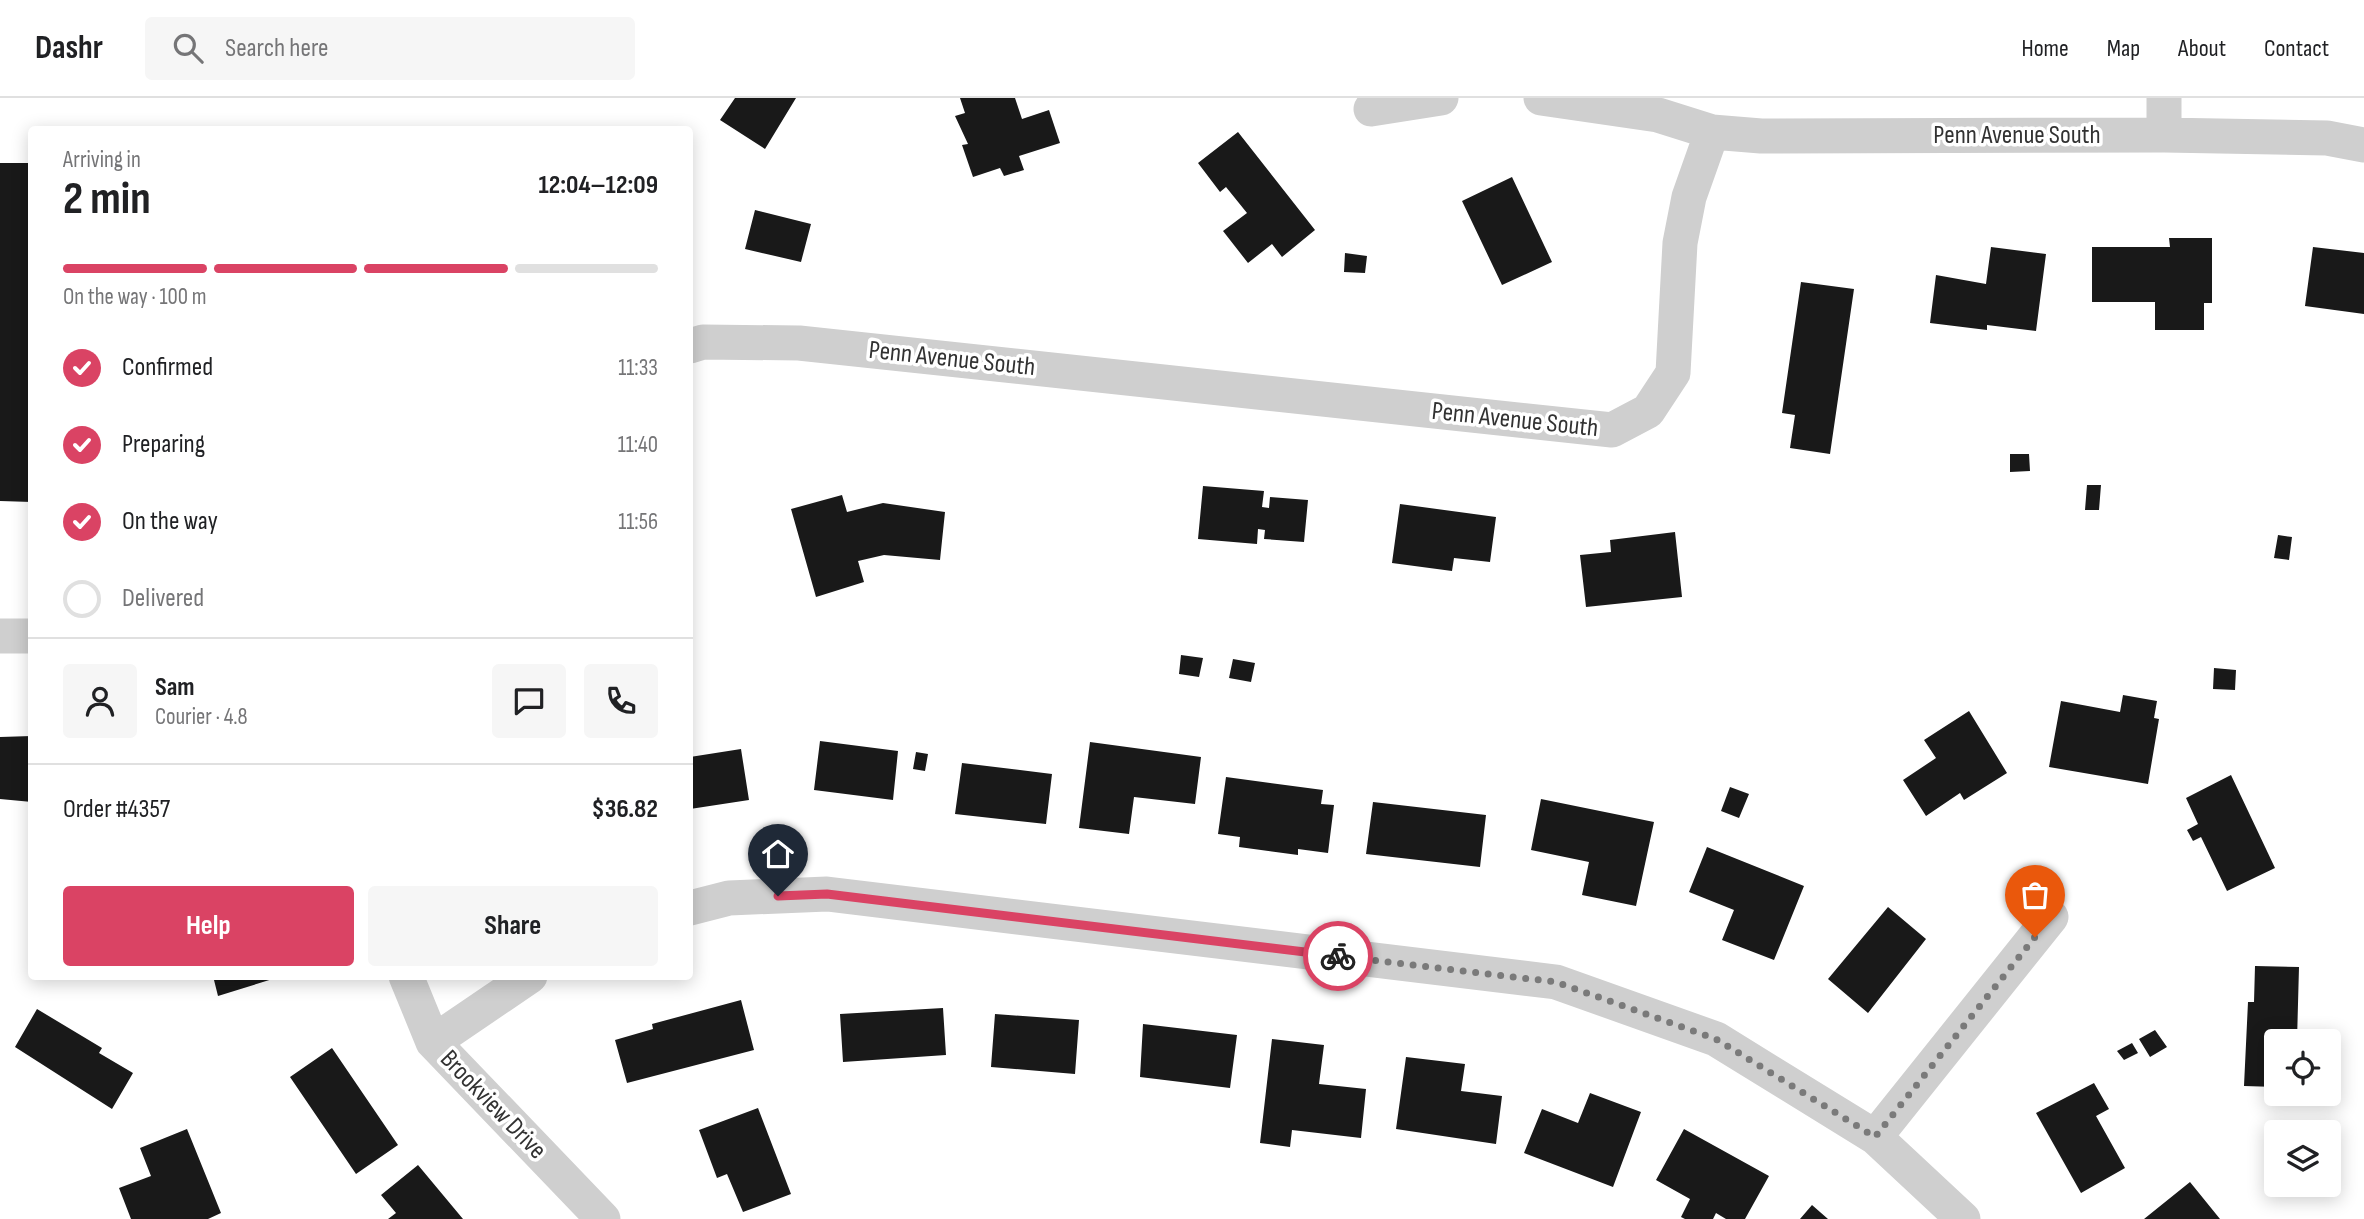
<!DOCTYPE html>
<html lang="en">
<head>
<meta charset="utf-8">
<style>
	:root { --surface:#fff; --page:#f6f6f6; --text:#202124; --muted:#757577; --line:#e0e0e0; --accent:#da4364 }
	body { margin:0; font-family:"Sofia Sans Condensed",sans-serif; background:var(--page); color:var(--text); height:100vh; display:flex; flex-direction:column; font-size:26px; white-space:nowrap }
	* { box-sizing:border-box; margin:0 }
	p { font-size:23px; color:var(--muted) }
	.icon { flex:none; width:38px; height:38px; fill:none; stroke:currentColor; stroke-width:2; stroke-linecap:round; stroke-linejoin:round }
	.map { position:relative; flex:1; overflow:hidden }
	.details { position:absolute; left:28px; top:28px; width:665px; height:854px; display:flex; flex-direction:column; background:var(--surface); border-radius:7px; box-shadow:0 4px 18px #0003 }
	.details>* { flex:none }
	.controls { position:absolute; left:2264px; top:931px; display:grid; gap:14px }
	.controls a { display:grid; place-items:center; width:77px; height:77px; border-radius:7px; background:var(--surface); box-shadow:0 4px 18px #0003; font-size:35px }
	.pin { position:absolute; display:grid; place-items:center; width:60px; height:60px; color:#fff; margin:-72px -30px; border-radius:50% 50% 50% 0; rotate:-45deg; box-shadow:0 0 7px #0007 }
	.pin .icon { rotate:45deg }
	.courier { position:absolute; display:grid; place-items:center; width:70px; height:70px; margin:-35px; border:5px solid #da4364; border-radius:50%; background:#fff; color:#222; box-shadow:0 2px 9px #0007 }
	.head em { font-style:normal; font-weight:700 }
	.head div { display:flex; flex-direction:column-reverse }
	.head { display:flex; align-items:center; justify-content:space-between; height:119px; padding:0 35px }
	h1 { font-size:46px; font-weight:700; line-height:52px }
	.bar { display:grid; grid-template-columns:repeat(4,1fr); gap:10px 7px; align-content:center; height:84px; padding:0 35px }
	.bar i { height:9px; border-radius:5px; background:var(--line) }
	.bar .selected { background:var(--accent) }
	.bar p { grid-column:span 4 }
	.line { display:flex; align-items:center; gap:18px; padding:0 35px; border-top:2px solid var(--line) }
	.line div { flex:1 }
	.round { display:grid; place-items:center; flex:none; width:74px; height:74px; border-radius:7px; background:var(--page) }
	ol { padding:0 35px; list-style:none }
	li { display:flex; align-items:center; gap:21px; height:77px }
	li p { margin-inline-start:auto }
	li .icon { padding:7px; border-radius:50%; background:var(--accent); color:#fff; stroke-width:4 }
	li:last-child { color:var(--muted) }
	li i { width:38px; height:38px; border:4px solid var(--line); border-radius:50% }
	.primary-button { display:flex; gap:14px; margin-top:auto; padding:14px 35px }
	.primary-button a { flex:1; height:80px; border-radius:7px; background:var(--accent); color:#fff; font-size:28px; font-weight:700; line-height:80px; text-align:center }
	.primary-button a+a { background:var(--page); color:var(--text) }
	header { display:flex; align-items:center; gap:42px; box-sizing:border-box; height:98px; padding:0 35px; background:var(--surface); border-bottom:2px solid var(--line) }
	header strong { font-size:33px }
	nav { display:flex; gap:38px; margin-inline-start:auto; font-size:24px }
	.search { width:490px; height:63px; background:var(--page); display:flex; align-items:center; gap:18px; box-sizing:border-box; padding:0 24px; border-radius:7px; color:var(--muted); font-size:26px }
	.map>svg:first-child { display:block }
</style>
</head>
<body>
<header>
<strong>Dashr</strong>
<div class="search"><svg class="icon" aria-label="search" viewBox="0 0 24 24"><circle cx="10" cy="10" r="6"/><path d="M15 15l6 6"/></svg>Search here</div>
<nav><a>Home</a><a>Map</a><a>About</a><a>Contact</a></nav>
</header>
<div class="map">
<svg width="2364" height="1121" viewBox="0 0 2364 1121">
	<rect width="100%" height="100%" fill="#fff"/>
	<path fill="#191919" d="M735 0H796L765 51 720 22Z
		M960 0H1015L1022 21 1049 12 1060 45 1019 58 1024 72 1004 78 1000 70 973 79 962 47 968 46 955 18 965 15Z
		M1238 34 1315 132 1282 159 1272 146 1248 165 1223 133 1247 115 1226 89 1220 94 1198 65Z
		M0 65H32V404L0 403Z
		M1512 79 1552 164 1502 187 1462 103Z
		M755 112 811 126 801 164 745 151Z
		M2169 140H2212V205H2204V232H2155V204H2092V149H2170Z
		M1991 149 2046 156 2036 233 1987 227V232L1930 225 1936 177 1986 186Z
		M2313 149 2364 155V216L2305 208Z
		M1345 155 1367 158 1365 175 1344 174Z
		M1801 184 1854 191 1830 356 1790 350 1795 317 1782 315Z
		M2010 356H2029L2030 373 2010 374Z
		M2087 387H2101L2099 412H2085Z
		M1203 388 1264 393 1262 409 1269 410 1270 399 1308 402 1304 444 1264 441 1265 432 1258 431 1257 446 1198 441Z
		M842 397 847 414 883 405 945 414 940 462 884 457 858 463 864 484 816 499 791 411Z
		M1400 406 1496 419 1490 464 1454 460 1452 473 1392 465Z
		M1675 434 1682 499 1586 509 1580 457 1611 454 1610 442Z
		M2278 437 2292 439 2289 462 2274 460Z
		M1181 557 1203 560 1199 579 1179 576Z
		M1233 561 1255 565 1251 584 1229 580Z
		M2214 570 2236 572 2235 592 2213 591Z
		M2123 597 2157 603 2154 620 2159 621 2148 686 2049 669 2061 603 2120 614Z
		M1969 613 2007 675 1964 702 1960 695 1926 718 1903 682 1936 660 1924 642Z
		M32 638V704L0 701V639Z
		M820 643 898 653 893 702 814 692Z
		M1090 644 1201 659 1195 706 1134 699 1129 736 1079 730Z
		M741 651 749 702 690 711V659Z
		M916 654 928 656 925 673 913 671Z
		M962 665 1052 676 1046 726 955 716Z
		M2231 677 2275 770 2227 793 2201 739 2193 743 2187 732 2198 726 2186 700Z
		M1226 679 1323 692 1321 706 1334 707 1328 755 1298 751V757L1239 749 1240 739 1218 736Z
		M1730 689 1749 696 1739 720 1721 713Z
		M1541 701 1654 724 1636 808 1582 797 1589 764 1531 752Z
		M1373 704 1486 717 1480 769 1366 756Z
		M1707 749 1804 788 1774 862 1722 842 1734 812 1689 794Z
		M1888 809 1926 841 1868 915 1828 881Z
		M2255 868 2299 869 2297 943H2277V989L2244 988 2248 904H2254Z
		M213 878H279V879L218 898Z
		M741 902 754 952 627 985 615 942 653 931 652 926Z
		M943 910 946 957 843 964 840 916Z
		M37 911 102 950 99 955 133 975 112 1011 15 949Z
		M995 916 1079 922 1075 976 991 969Z
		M1143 926 1237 937 1230 990 1140 979Z
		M2155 932 2167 949 2150 959 2139 941Z
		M1272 941 1324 947 1319 986 1366 991 1361 1040 1292 1032 1290 1049 1260 1045Z
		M2132 945 2138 955 2124 962 2117 953Z
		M332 950 398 1047 356 1076 290 979Z
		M1406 959 1465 966 1461 993 1502 998 1496 1046 1396 1031Z
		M2094 985 2109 1011 2096 1018 2125 1070 2081 1095 2036 1015Z
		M1590 995 1641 1014 1613 1089 1524 1055 1542 1011 1578 1025Z
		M758 1010 791 1096 743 1114 727 1076 717 1080 699 1032Z
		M187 1031 221 1115 208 1121H131L119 1090 151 1078 140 1050Z
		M1684 1031 1769 1078 1745 1121H1726L1716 1115 1713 1121H1685L1681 1119 1690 1101 1656 1082Z
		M418 1067 463 1121H388L396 1115 381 1097Z
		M2190 1084 2220 1121H2144Z
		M1812 1107 1828 1121H1800Z"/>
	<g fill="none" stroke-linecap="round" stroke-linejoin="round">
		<path stroke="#cfcfcf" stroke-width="35" d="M1541 0 1658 17 1712 34
			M2164 0V37
			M1371 11 1441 0
			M690 248 703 244 799 245 1612 332 1648 313 1673 275 1680 145 1689 99 1712 34 1761 38 2164 37 2327 40 2364 47
			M0 538H32
			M690 810 729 800 827 796 1556 884 1716 941 1875 1039 1963 1121
			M406 878 433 944 603 1121
			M433 944 530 878
			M1875 1039 2051 819"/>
	</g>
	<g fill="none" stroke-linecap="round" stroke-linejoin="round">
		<path stroke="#7a7a7a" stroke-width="7" stroke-dasharray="0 12.6" d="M1338 858 1556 884 1716 941 1875 1039 2035 839"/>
		<path stroke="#da4364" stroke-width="9" d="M778 798 827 796 1338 858"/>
	</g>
	<g text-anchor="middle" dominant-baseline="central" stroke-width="7" stroke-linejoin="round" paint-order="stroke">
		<g font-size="26" fill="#323232" stroke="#fff">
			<text x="2017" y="37">Penn Avenue South</text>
			<text transform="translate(952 261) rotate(6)">Penn Avenue South</text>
			<text transform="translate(1515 322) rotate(6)">Penn Avenue South</text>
			<text transform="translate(493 1007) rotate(46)">Brookview Drive</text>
		</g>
	</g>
</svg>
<div class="controls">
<a><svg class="icon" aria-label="locate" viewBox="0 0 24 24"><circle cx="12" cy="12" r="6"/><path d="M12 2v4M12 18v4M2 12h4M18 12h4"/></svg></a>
<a><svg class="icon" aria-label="layers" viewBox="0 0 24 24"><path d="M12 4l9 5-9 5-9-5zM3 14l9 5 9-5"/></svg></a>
</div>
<div class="pin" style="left:2035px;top:839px;background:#ea580c"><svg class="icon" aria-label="bag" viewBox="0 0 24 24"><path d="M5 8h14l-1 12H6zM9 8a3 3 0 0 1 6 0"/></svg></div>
<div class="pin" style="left:778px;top:798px;background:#1f2937"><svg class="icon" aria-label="home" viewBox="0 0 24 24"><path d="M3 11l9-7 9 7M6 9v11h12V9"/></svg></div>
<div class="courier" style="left:1338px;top:858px"><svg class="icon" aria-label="bike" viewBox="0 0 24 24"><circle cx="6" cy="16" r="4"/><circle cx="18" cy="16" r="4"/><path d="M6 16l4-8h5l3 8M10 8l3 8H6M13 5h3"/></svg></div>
<section class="details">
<div class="head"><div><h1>2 min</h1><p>Arriving in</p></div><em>12:04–12:09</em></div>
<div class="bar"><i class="selected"></i><i class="selected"></i><i class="selected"></i><i></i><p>On the way · 100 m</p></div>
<ol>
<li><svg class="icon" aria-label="check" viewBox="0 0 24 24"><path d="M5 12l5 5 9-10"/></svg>Confirmed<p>11:33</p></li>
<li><svg class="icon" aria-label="check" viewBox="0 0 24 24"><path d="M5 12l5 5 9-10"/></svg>Preparing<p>11:40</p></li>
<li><svg class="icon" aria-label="check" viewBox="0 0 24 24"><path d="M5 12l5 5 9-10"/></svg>On the way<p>11:56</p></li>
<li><i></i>Delivered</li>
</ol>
<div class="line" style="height:126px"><a class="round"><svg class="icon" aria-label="person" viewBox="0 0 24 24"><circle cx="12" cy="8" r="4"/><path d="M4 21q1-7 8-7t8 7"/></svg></a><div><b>Sam</b><p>Courier · 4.8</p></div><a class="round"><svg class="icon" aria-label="chat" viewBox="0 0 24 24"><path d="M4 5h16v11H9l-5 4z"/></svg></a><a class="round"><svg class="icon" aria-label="phone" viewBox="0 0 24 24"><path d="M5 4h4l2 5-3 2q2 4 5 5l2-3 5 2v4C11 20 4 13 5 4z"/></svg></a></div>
<div class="line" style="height:91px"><div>Order #4357</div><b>$36.82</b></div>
<div class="primary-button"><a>Help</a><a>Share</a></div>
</section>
</div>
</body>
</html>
